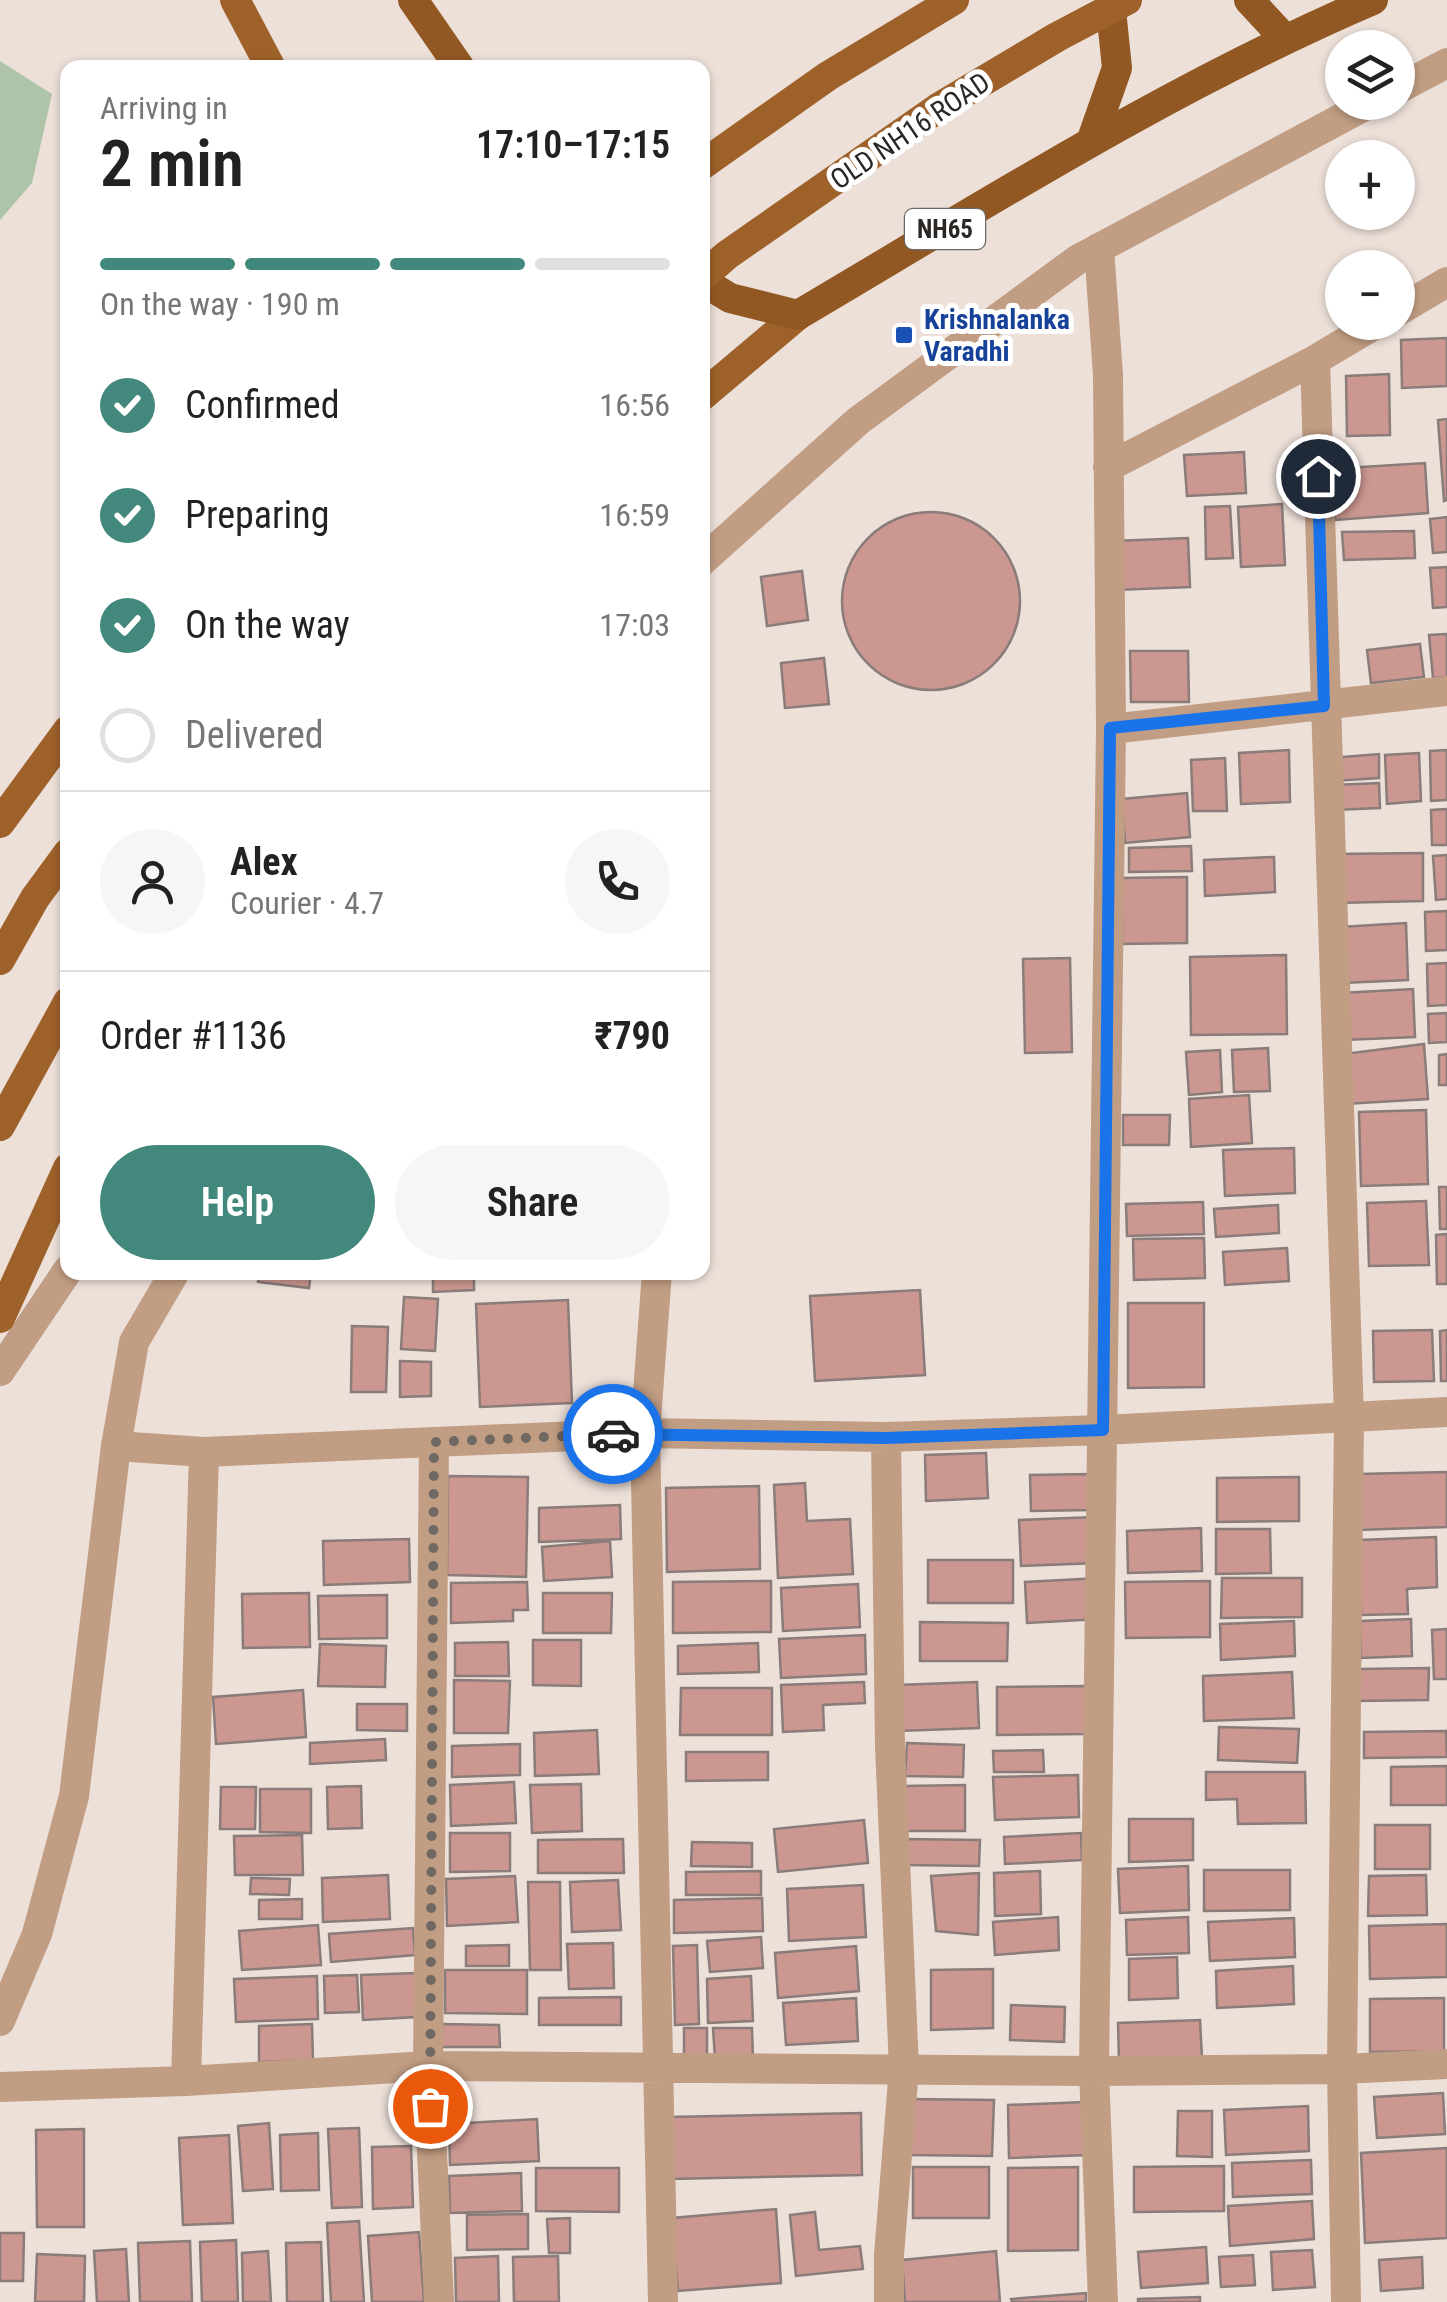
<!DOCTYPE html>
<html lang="en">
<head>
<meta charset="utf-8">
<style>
	:root { --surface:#fff; --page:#f6f6f6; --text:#222; --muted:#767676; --line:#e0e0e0; --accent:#43887c }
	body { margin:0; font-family:"Roboto Condensed",sans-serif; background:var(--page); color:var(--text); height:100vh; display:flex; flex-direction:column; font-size:38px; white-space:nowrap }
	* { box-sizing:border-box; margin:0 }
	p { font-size:32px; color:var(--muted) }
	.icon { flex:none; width:55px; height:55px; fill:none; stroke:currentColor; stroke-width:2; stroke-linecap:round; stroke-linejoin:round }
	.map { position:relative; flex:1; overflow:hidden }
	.panel { position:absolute; left:60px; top:60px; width:650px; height:1220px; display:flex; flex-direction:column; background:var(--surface); border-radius:20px; box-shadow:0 2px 8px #0004 }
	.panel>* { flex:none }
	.controls { position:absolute; left:1325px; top:30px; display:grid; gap:20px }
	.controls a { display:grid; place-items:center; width:90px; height:90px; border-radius:50%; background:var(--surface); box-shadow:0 2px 8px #0004; font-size:50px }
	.pin { position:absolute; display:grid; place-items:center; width:85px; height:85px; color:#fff; margin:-42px; border:5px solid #fff; border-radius:50%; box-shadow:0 2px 10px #0007 }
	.courier { position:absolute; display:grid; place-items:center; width:100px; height:100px; margin:-50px; border:8px solid #1a73e8; border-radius:50%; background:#fff; color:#222; box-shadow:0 2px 12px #0007 }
	.headline em { font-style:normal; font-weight:600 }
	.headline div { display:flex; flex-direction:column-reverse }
	.headline { display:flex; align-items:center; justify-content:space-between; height:170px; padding:0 40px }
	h1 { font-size:65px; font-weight:600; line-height:75px }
	.bar { display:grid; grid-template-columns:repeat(4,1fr); gap:15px 10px; align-content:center; height:120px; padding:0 40px }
	.bar i { height:12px; border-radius:8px; background:var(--line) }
	.bar .selected { background:var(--accent) }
	.bar p { grid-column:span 4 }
	.line { display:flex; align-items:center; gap:25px; padding:0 40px; border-top:2px solid var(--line) }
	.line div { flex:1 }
	.round { display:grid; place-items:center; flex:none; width:105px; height:105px; border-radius:52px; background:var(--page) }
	ol { padding:0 40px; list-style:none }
	li { display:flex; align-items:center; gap:30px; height:110px }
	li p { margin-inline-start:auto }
	li .icon { padding:10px; border-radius:50%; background:var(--accent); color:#fff; stroke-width:4 }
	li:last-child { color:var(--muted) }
	li i { width:55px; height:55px; border:5px solid var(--line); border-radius:50% }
	.action { display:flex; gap:20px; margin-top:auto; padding:20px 40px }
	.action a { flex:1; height:115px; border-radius:60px; background:var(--accent); color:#fff; font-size:40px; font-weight:600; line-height:115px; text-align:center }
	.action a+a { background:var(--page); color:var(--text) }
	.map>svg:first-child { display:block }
</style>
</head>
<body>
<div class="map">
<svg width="1447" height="2302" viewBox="0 0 1447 2302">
	<rect width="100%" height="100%" fill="#ede0d9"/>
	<path fill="#aec4a9" d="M0 61 52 94 32 183 0 220Z"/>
	<path fill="#cc9791" stroke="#897c7a" stroke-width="2.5" d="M1447 338V386L1402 388 1401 340Z
		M1389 374 1390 435 1347 436 1346 376Z
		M1447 419V500L1444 501 1438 420Z
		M1244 452 1246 493 1187 496 1184 455Z
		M1425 463 1428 513 1335 520 1331 469Z
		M1282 504 1285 565 1241 567 1238 507Z
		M1230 506 1233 558 1206 559 1205 507Z
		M842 601a89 89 0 1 1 178 0a89 89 0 1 1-178 0Z
		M1447 517V552L1433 553 1430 519Z
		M1414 531 1415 558 1344 560 1342 532Z
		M1188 538 1190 587 1116 590 1114 541Z
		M1447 567V607L1433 608 1430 568Z
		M802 571 808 620 767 626 761 577Z
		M1447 634V677L1433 678 1429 635Z
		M1420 644 1424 677 1371 683 1367 650Z
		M1130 651H1188L1189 702H1131Z
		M824 658 829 704 785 708 781 663Z
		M1289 750 1290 802 1241 804 1239 753Z
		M1447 750V800L1431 801 1430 751Z
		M1419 753 1421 801 1387 804 1385 755Z
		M1379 754V778L1333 781 1331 758Z
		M1225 758 1227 811H1193L1191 760Z
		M1379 783 1380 808 1335 810 1333 785Z
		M1187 793 1190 837 1125 843 1122 799Z
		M1447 809V845H1432L1431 810Z
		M1191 846 1192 871 1129 872V848Z
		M1423 853V901L1336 903V854Z
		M1447 855V899L1436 900 1433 856Z
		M1274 857 1275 892 1205 896 1204 860Z
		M1187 877V943L1122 944V878Z
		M1447 911V950L1426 951 1425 912Z
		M1406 923 1408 980 1343 983 1340 927Z
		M1286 955 1287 1034 1191 1035 1190 957Z
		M1070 958 1072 1052 1025 1053 1023 959Z
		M1447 963V1005L1428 1006 1427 964Z
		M1413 989 1415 1037 1344 1040 1341 993Z
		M1447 1013V1042L1429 1043 1428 1014Z
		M1424 1044 1428 1099 1345 1104 1351 1053Z
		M1268 1048 1270 1091 1234 1092 1232 1050Z
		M1220 1050 1222 1092 1189 1095 1186 1052Z
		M1447 1054V1085H1439V1055Z
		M1249 1095 1252 1143 1191 1147 1189 1099Z
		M1426 1110 1428 1184 1361 1186 1359 1112Z
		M1123 1115H1170L1169 1145H1123Z
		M1294 1148 1295 1193 1225 1196 1223 1150Z
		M1439 1187H1447V1229H1440Z
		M1426 1201 1429 1265 1369 1266 1367 1203Z
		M1203 1202 1204 1234 1127 1236 1126 1204Z
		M1278 1205 1279 1233 1216 1237 1214 1209Z
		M1447 1234V1284H1437L1436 1235Z
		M1204 1238 1205 1278 1134 1280 1133 1239Z
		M1287 1248 1289 1281 1225 1285 1223 1252Z
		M259 1272H311L309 1288 258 1282Z
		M433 1272H474V1290L433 1292Z
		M920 1290 925 1375 815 1381 810 1296Z
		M404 1297 438 1299 435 1351 401 1349Z
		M568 1300 572 1403 480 1407 476 1304Z
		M1128 1303H1204V1387L1128 1388Z
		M352 1326 388 1327 386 1392H351Z
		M1432 1330 1434 1381 1374 1382 1373 1331Z
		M1447 1330V1381H1441L1440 1331Z
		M400 1361 431 1362V1396L400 1397Z
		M986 1453 988 1498 926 1501 925 1455Z
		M1447 1472V1527L1358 1530V1474Z
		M1091 1474 1092 1510 1031 1511 1030 1475Z
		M448 1476 528 1477 526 1577 447 1575Z
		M1299 1477V1521L1217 1522V1478Z
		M805 1483 807 1521 850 1519 853 1574 778 1578 774 1485Z
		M759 1486 760 1569 667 1572 666 1488Z
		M620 1505 621 1539 539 1542V1508Z
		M1095 1517 1097 1563 1021 1566 1019 1520Z
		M1201 1528 1202 1571 1128 1573 1127 1531Z
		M1216 1529H1270L1271 1573 1216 1574Z
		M1436 1537 1437 1587 1407 1589 1408 1614 1361 1615 1360 1540Z
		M409 1539 410 1582 324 1585 323 1541Z
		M610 1541 612 1577 544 1581 542 1547Z
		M928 1560H1013V1603H928Z
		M1099 1578 1100 1619 1027 1623 1025 1582Z
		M1222 1578H1302V1617L1221 1618Z
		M771 1581V1632L673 1633V1582Z
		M1210 1581V1637L1126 1638 1125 1582Z
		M527 1582 528 1610H513V1621L451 1623V1583Z
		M858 1584 860 1627 783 1631 781 1588Z
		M309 1593 310 1647 243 1648 242 1594Z
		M543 1593H612L611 1633H543Z
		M387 1595V1638L319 1639 318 1596Z
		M1411 1619 1412 1656 1361 1658 1360 1621Z
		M1294 1621 1295 1656 1221 1660 1220 1624Z
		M920 1622 1008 1623 1007 1661H920Z
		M1447 1629V1679H1434L1432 1630Z
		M865 1635 866 1674 781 1678 779 1639Z
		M533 1640H581V1686L533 1685Z
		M508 1642 509 1676H455V1643Z
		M758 1643 759 1672 678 1674V1646Z
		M320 1644 386 1646 385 1687 318 1686Z
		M1429 1668 1428 1700 1358 1701 1359 1669Z
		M1292 1672 1294 1718 1204 1721 1203 1676Z
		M454 1680 510 1681 508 1733H454Z
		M864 1682 865 1703 823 1705 824 1730 783 1732 781 1685Z
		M977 1682 979 1728 899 1731 897 1685Z
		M1088 1686 1087 1734 997 1735V1687Z
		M681 1688H772V1735H680Z
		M303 1690 306 1737 216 1744 213 1697Z
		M357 1704H407V1731L357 1730Z
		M1219 1727 1299 1729 1297 1763 1218 1760Z
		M597 1730 599 1774 535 1776 534 1733Z
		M1446 1731 1447 1757 1364 1758V1732Z
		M385 1739 386 1760 310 1764V1743Z
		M907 1743 964 1745 963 1777 905 1776Z
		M520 1744V1775L452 1777V1746Z
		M1043 1750 1044 1772H994L993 1751Z
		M686 1752H768V1780L686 1781Z
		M1447 1766V1805H1391V1767Z
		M1206 1772H1305L1306 1823 1238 1824 1237 1799 1206 1800Z
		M1078 1775 1079 1817 995 1820 993 1777Z
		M514 1782 516 1823 451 1826 450 1785Z
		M581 1784 582 1831 532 1833 530 1785Z
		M965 1785V1831H904V1786Z
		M361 1786 362 1828 328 1829 327 1787Z
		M221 1787H256L255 1829H220Z
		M260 1789H311V1833L260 1832Z
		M1129 1819H1193V1860L1129 1862Z
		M864 1820 868 1863 778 1872 774 1829Z
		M1375 1825H1430V1869H1375Z
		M450 1833H510V1871L450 1872Z
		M1081 1833 1082 1860 1005 1864 1004 1837Z
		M302 1835 303 1875H235L234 1836Z
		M623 1839 624 1873H538V1840Z
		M905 1839 980 1840 979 1866 904 1865Z
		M692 1842 752 1843V1867L691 1866Z
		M1188 1866 1189 1910 1120 1913 1118 1869Z
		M1204 1870H1290V1910L1204 1911Z
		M761 1871V1895H686V1872Z
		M1040 1871 1041 1914 995 1916 994 1873Z
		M979 1873 978 1935 936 1931 931 1876Z
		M388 1875 390 1919 323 1922 322 1878Z
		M1426 1875 1427 1915 1368 1916 1369 1876Z
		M515 1876 518 1922 447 1926 446 1879Z
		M251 1878 290 1879 289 1895 250 1894Z
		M618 1880 621 1930 572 1932 570 1882Z
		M528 1882H560L561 1970H530Z
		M863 1885 866 1937 789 1941 787 1889Z
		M762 1898 763 1931 674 1933V1900Z
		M302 1899V1919H259V1900Z
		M1058 1917 1059 1950 995 1955 993 1922Z
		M1188 1917 1189 1953 1127 1955 1126 1920Z
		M1294 1918 1295 1957 1210 1961 1208 1922Z
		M1447 1924V1977L1370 1979 1369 1926Z
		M318 1925 321 1965 242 1970 239 1931Z
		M413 1928 415 1955 331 1962 329 1934Z
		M761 1937 763 1968 710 1972 707 1941Z
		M613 1943 614 1988 569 1989 567 1944Z
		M509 1945V1966H466V1946Z
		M697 1945 699 2024 675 2025 673 1946Z
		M856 1946 859 1991 778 1998 775 1953Z
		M1177 1957 1178 1998 1129 2000V1959Z
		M1293 1966 1294 2004 1217 2008 1216 1971Z
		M993 1969V2028L931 2030V1970Z
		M445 1970H527V2014L445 2013Z
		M416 1973 417 2017 363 2020 361 1975Z
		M357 1975 359 2012 325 2013 324 1976Z
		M317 1976 318 2019 236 2022 234 1979Z
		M751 1976 753 2021 708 2023 707 1979Z
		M621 1997V2025H539V1998Z
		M856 1998 858 2041 786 2045 783 2003Z
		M1444 1998V2051L1370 2052V1999Z
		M1011 2005 1065 2007 1064 2042 1010 2040Z
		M1200 2020 1202 2058 1119 2062 1118 2023Z
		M312 2024 313 2060 259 2062V2026Z
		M441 2024 499 2025 500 2047H440Z
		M684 2028H707V2056H684Z
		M713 2028H752L753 2059H715Z
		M1443 2093 1445 2134 1377 2138 1374 2097Z
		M908 2099 994 2100 992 2156 907 2155Z
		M1085 2102 1087 2155 1009 2158 1008 2105Z
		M1308 2106 1309 2151 1226 2155 1224 2110Z
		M1178 2111H1212V2157L1177 2156Z
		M861 2113 862 2175 670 2179 669 2117Z
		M537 2119 539 2161 450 2165 449 2124Z
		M269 2123 273 2189 243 2191 238 2126Z
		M359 2128 362 2207 332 2208 328 2129Z
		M84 2129V2227H37L36 2130Z
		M318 2133 319 2190 281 2191 280 2135Z
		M229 2135 233 2223 183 2225 179 2138Z
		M411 2146 413 2207 373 2209 372 2147Z
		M1447 2148V2238L1365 2243 1361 2153Z
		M1311 2160 1312 2194 1233 2197 1232 2163Z
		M1224 2166V2211L1134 2212V2167Z
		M913 2167H989V2218H913Z
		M1078 2167V2250L1008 2251V2168Z
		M536 2168H619V2212L536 2211Z
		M521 2173 522 2211 450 2213 449 2176Z
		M1312 2201 1314 2239 1230 2246 1228 2206Z
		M776 2209 781 2283 678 2291 672 2218Z
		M815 2212 819 2250 860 2246 863 2269 796 2276 790 2215Z
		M528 2214V2249L467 2250V2215Z
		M570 2218V2253H549L547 2219Z
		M359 2221 364 2302H331L327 2223Z
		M419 2232 424 2302H372L368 2236Z
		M0 2233H24L23 2281H0Z
		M236 2240 238 2302H202L200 2242Z
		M190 2241 192 2302H140L138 2243Z
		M321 2242 323 2302H287L286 2243Z
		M1206 2247 1208 2283 1141 2288 1138 2252Z
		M126 2249 129 2302H97L94 2251Z
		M1312 2250 1315 2287 1273 2290 1271 2252Z
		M268 2251 271 2302H243L242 2253Z
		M996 2251 1000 2302H905L902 2260Z
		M37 2254 85 2256 84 2302H35Z
		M1253 2255 1255 2285 1221 2287 1219 2257Z
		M498 2256 499 2302H456L455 2258Z
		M558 2256 559 2302H514L513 2257Z
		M1422 2257 1423 2288 1381 2291 1379 2260Z
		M1086 2293V2302H1012L1011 2299Z
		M1200 2297V2302H1138V2299Z"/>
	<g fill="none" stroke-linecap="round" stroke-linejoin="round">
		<path stroke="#c09d83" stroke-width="30" d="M0 1371 68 1270"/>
		<path stroke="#c09d83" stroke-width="30" d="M1099 248 1108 375 1111 729 1094 2071 1103 2302
			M1398 311 1447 282
			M1315 360 1349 1418 1342 2069 1346 2302
			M1108 467 1315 360 1379 322
			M1111 729 1447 691
			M657 1272 645 1433 663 2302
			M886 1437 890 1746 904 2068 889 2255V2302
			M434 1442 428 2066 439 2302
			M116 1446 204 1452 645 1433 886 1437 1103 1430 1447 1412
			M186 2081 204 1452
			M0 2087 186 2081 428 2066 1094 2071 1342 2069 1447 2064"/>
		<path stroke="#c09d83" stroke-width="30" d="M1398 89 1447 63
			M702 561 858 421 1077 260 1372 102
			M0 2021 37 1934 74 1796 116 1446 134 1342 175 1272"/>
		<path stroke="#9e612a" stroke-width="30" d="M235 0 271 68
			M702 165 828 76 954 0
			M702 396 798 315
			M0 823 68 730
			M0 960 35 898 68 853
			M0 1126 68 1002
			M0 1318 68 1168"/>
		<path stroke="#925823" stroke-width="30" d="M413 0 460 68
			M1249 0 1284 38
			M1091 142 1117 68 1110 0
			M702 281 730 298 798 315C986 204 1172 86 1373 0"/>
		<path stroke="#9e612a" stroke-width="30" d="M702 277 727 255 938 108 1057 37 1127 0"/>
	</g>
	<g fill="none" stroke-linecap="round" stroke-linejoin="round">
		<path stroke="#6f6863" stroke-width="10" stroke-dasharray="0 18" d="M430 2106 434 1442 613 1434"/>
		<path stroke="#1a73e8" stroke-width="12" d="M613 1434 886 1438 1103 1430 1110 728 1324 706 1318 476"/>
	</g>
	<rect fill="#1a4fb4" stroke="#fff" stroke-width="4" x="894" y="325" width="20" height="20" rx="5"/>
	<g text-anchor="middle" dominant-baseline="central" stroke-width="10" stroke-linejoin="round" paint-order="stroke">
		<rect fill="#fff" stroke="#6b6866" stroke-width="2.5" x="905" y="209" width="80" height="40" rx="8"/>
		<g font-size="25" font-weight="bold" fill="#2b2724">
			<text x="945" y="229">NH65</text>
		</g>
		<g font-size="28" fill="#2b2724" stroke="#fff">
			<text transform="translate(910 131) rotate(-34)">OLD NH16 ROAD</text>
		</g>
		<g font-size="28" font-weight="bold" fill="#164399" stroke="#fff" text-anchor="start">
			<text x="924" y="319">Krishnalanka<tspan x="924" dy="32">Varadhi</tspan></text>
		</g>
	</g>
</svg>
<div class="controls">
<a><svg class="icon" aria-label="layers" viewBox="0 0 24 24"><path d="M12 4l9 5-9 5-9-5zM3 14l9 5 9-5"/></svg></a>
<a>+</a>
<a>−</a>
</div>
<div class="pin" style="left:430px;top:2106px;background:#ea580c"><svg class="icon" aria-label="bag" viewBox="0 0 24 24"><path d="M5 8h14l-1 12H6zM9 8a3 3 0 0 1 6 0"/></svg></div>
<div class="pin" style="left:1318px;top:476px;background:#1f2937"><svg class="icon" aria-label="home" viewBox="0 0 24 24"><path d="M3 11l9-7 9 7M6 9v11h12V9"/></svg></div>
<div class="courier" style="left:613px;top:1434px"><svg class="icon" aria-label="car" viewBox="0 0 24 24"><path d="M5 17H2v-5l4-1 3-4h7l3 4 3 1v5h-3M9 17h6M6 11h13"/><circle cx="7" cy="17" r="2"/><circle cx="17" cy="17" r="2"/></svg></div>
<section class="panel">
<div class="headline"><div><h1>2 min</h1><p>Arriving in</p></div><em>17:10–17:15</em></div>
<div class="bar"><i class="selected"></i><i class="selected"></i><i class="selected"></i><i></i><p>On the way · 190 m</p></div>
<ol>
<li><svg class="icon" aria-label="check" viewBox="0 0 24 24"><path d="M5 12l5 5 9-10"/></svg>Confirmed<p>16:56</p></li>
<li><svg class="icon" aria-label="check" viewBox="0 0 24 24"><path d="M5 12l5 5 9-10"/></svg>Preparing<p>16:59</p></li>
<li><svg class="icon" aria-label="check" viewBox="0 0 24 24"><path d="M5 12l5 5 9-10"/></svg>On the way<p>17:03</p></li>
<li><i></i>Delivered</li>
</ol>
<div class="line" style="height:180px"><a class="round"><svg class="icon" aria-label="person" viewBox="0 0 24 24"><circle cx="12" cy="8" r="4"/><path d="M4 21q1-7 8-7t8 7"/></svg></a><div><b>Alex</b><p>Courier · 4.7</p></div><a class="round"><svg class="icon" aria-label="phone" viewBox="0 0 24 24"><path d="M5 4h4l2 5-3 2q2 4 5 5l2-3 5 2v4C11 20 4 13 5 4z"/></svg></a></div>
<div class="line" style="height:130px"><div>Order #1136</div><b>₹790</b></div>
<div class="action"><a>Help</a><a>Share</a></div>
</section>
</div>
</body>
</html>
